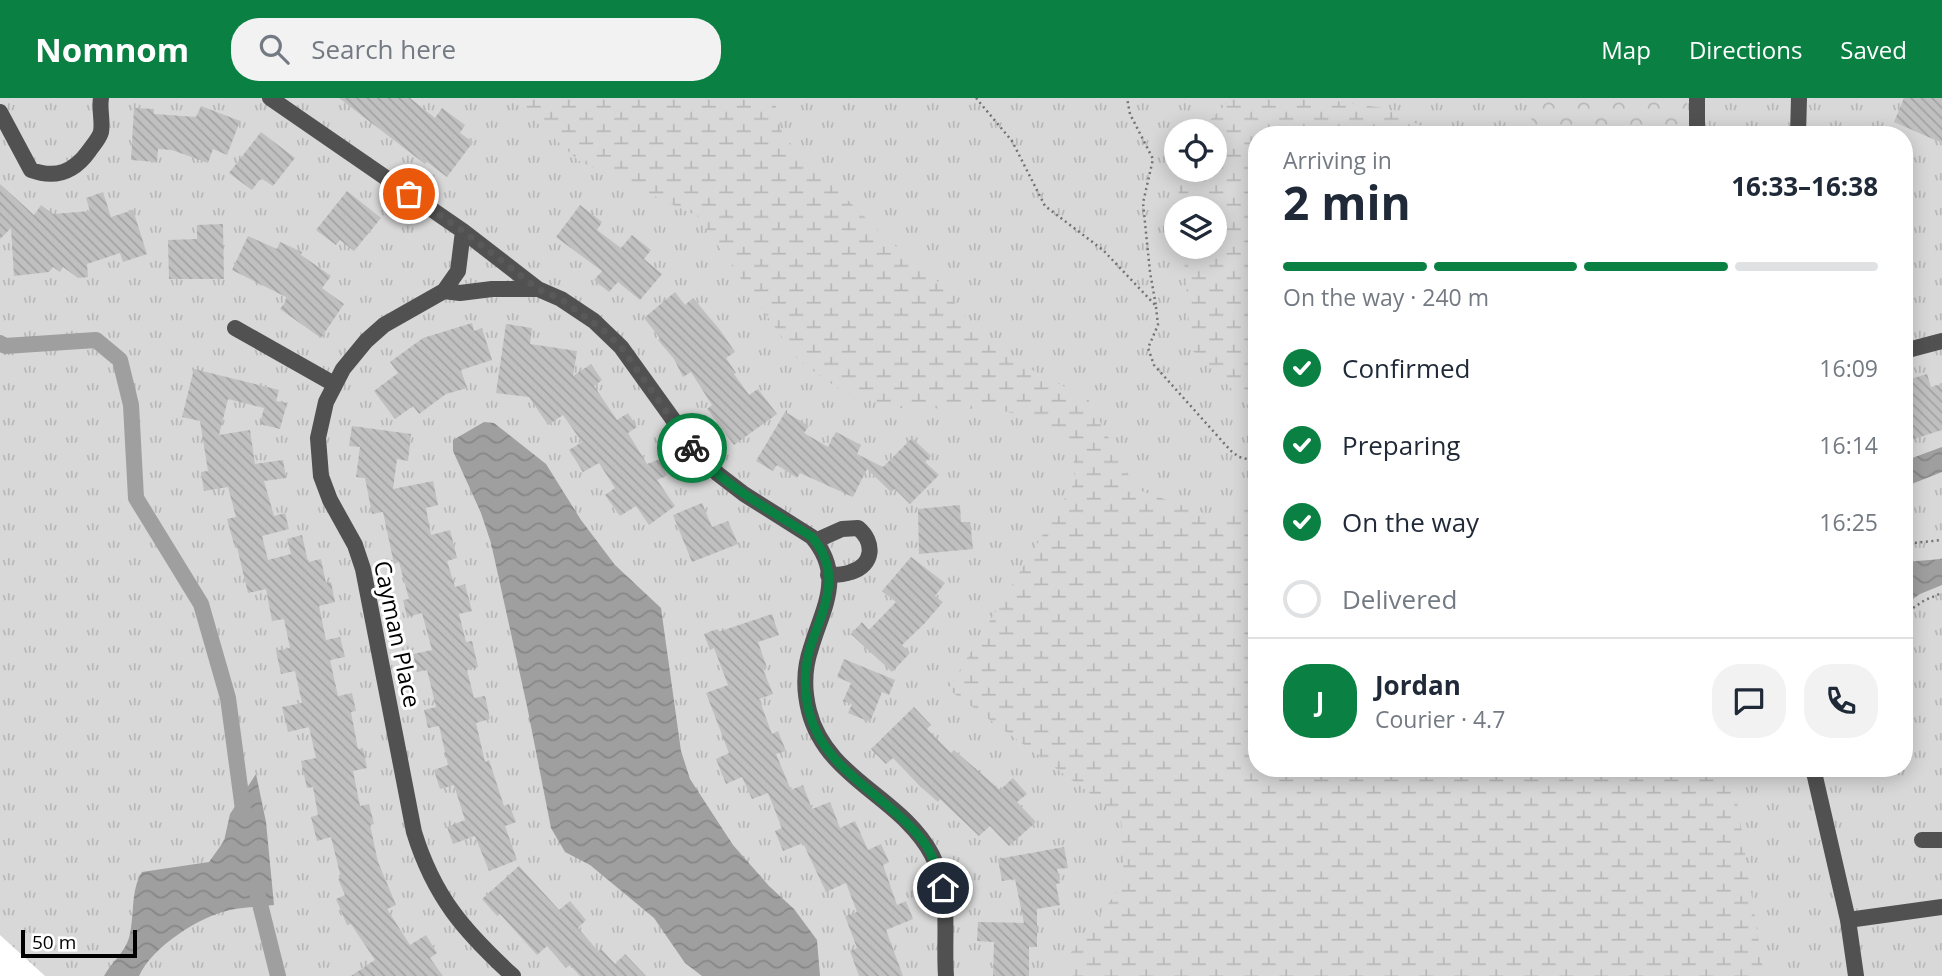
<!DOCTYPE html>
<html lang="en">
<head>
<meta charset="utf-8">
<style>
	:root { --surface:#fff; --page:#f2f2f3; --text:#1f2937; --muted:#747a83; --line:#e0e1e3; --accent:#0b8043 }
	body { margin:0; font-family:"Open Sans",sans-serif; background:var(--page); color:var(--text); height:100vh; display:flex; flex-direction:column; font-size:26px; white-space:nowrap }
	* { box-sizing:border-box; margin:0 }
	p { font-size:23px; color:var(--muted) }
	.icon { flex:none; width:38px; height:38px; fill:none; stroke:currentColor; stroke-width:2; stroke-linecap:round; stroke-linejoin:round }
	.map { position:relative; flex:1; overflow:hidden }
	.panel { position:absolute; left:1248px; top:28px; width:665px; height:651px; display:flex; flex-direction:column; background:var(--surface); border-radius:28px; box-shadow:0 4px 18px #0003 }
	.panel>* { flex:none }
	.buttons { position:absolute; left:1164px; top:21px; display:grid; gap:14px }
	.buttons a { display:grid; place-items:center; width:63px; height:63px; border-radius:50%; background:var(--surface); box-shadow:0 4px 18px #0003; font-size:35px }
	.scale { position:absolute; left:21px; bottom:18px; width:116px; box-sizing:border-box; padding-left:7px; border:4px solid #000; border-top:0; font-size:19px; line-height:24px; white-space:nowrap; color:#000; -webkit-text-stroke:5px #fff; paint-order:stroke }
	.pin { position:absolute; display:grid; place-items:center; width:60px; height:60px; color:#fff; margin:-30px; border:4px solid #fff; border-radius:50%; box-shadow:0 2px 7px #0007 }
	.courier { position:absolute; display:grid; place-items:center; width:70px; height:70px; margin:-35px; border:5px solid #0b8043; border-radius:50%; background:#fff; color:#222; box-shadow:0 2px 9px #0007 }
	.summary em { font-style:normal; font-weight:700 }
	.summary div { display:flex; flex-direction:column-reverse }
	.summary { display:flex; align-items:center; justify-content:space-between; height:119px; padding:0 35px }
	h1 { font-size:46px; font-weight:700; line-height:52px }
	.bar { display:grid; grid-template-columns:repeat(4,1fr); gap:10px 7px; align-content:center; height:84px; padding:0 35px }
	.bar i { height:9px; border-radius:5px; background:var(--line) }
	.bar .selected { background:var(--accent) }
	.bar p { grid-column:span 4 }
	.line { display:flex; align-items:center; gap:18px; padding:0 35px; border-top:2px solid var(--line) }
	.line div { flex:1 }
	.round { display:grid; place-items:center; flex:none; width:74px; height:74px; border-radius:28px; background:var(--page) }
	ol { padding:0 35px; list-style:none }
	li { display:flex; align-items:center; gap:21px; height:77px }
	li p { margin-inline-start:auto }
	li .icon { padding:7px; border-radius:50%; background:var(--accent); color:#fff; stroke-width:4 }
	li:last-child { color:var(--muted) }
	li i { width:38px; height:38px; border:4px solid var(--line); border-radius:50% }
	header { display:flex; align-items:center; gap:42px; box-sizing:border-box; height:98px; padding:0 35px; background:var(--accent); color:#fff }
	header strong { font-size:33px }
	nav { display:flex; gap:38px; margin-inline-start:auto; font-size:24px }
	.search { width:490px; height:63px; background:var(--page); display:flex; align-items:center; gap:18px; box-sizing:border-box; padding:0 24px; border-radius:28px; color:var(--muted); font-size:26px }
	.map>svg:first-child { display:block }
</style>
</head>
<body>
<header>
<strong>Nomnom</strong>
<div class="search"><svg class="icon" aria-label="search" viewBox="0 0 24 24"><circle cx="10" cy="10" r="6"/><path d="M15 15l6 6"/></svg>Search here</div>
<nav><a>Map</a><a>Directions</a><a>Saved</a></nav>
</header>
<div class="map">
<svg width="1942" height="878" viewBox="0 0 1942 878">
	<defs>
		<pattern id="grass-tufts" width="24" height="20" patternUnits="userSpaceOnUse" patternTransform="scale(1.75)"><rect width="24" height="20" fill="#d8d8d8"/><path d="M3 7l-1-3M5 7V3M7 7l1-3M15 17l-1-3M17 17v-4M19 17l1-3" fill="none" stroke="#b8b8b8"/></pattern>
		<pattern id="wetland-marsh" width="20" height="14" patternUnits="userSpaceOnUse" patternTransform="scale(1.75)"><rect width="20" height="14" fill="#d8d8d8"/><path d="M1 5h8M5 5V1M11 12h8M15 12V8" fill="none" stroke="#b8b8b8"/></pattern>
		<pattern id="park-crowns" width="20" height="18" patternUnits="userSpaceOnUse" patternTransform="scale(1.75)"><rect width="20" height="18" fill="#d8d8d8"/><path d="M2 6a3 3 0 1 1 6 0M12 15a3 3 0 1 1 6 0" fill="none" stroke="#b8b8b8"/></pattern>
		<pattern id="water-waves" width="16" height="10" patternUnits="userSpaceOnUse" patternTransform="scale(1.75)"><rect width="16" height="10" fill="#9f9f9f"/><path d="M0 5q4-4 8 0t8 0" fill="none" stroke="#878787"/></pattern>
		<pattern id="building-back-hatch" width="6" height="6" patternUnits="userSpaceOnUse" patternTransform="scale(1.75)"><rect width="6" height="6" fill="#c0c0c0"/><path d="M-1 5l2 2M0 0l6 6M5-1l2 2" fill="none" stroke="#a3a3a3"/></pattern>
	</defs>
	<rect width="100%" height="100%" fill="#fff"/>
	<path fill="url(#grass-tufts)" fill-rule="evenodd" d="M0 0H1942V878H45L0 837ZM1176 33H1214V72H1176ZM1256 37H1904V670H1256ZM1176 110H1214V149H1176Z"/>
	<path fill="url(#wetland-marsh)" d="M510 0H774L783 38 892 146 921 163 992 251 1088 301 1136 391 1220 421 1256 391V670H1732L1764 878H1073L1066 861 1124 785 1121 718 948 591 1075 384 1073 347 1045 323 996 311 895 310 843 294 798 262 697 118 579 63Z
		M1232 0H1316L1383 10 1441 37H1256V315L1191 251 1183 149H1214V110H1180L1177 72H1214V33H1199Z"/>
	<path fill="url(#park-crowns)" d="M1532 0H1687V37H1531Z"/>
	<path fill="url(#water-waves)" d="M484 324 494 325 546 366 581 422 615 467 661 510 681 653 690 681 733 747 769 788 794 811 817 842 820 878H702L685 865 654 820 590 767 565 754 551 730 527 608 491 445 481 415 453 353V342Z
		M1942 349V374L1904 389V363Z
		M1942 461V487L1920 496 1904 507V464Z
		M256 676 266 724 274 807C260 809 244 809 230 812 199 819 153 848 139 878H104C111 865 125 854 129 840 135 818 130 793 142 774L209 764 224 743 230 716Z"/>
	<g fill="none" stroke-linecap="round" stroke-linejoin="round">
		<path stroke="#9f9f9f" stroke-width="16" d="M0 245 5 248 96 242 120 262 131 307 136 400 201 506 228 600 244 719
			M256 790 278 878"/>
	</g>
	<path fill="url(#building-back-hatch)" d="M339 0H410L435 20 442 10 465 27 460 35 473 44 447 79 427 64 425 66Z
		M1904 0H1942V45L1894 24Z
		M201 8 240 23 227 57 213 51 208 65 172 52 158 51 157 64 131 62 134 10 154 11V16L196 19Z
		M261 34 295 60 273 88 261 80 252 92 229 75Z
		M0 86 34 117 41 107 53 116 90 113 86 100 103 94 111 119 133 112 147 156 123 164 120 155 87 166 88 179 78 180 63 169 60 174 53 169 49 174 14 178 11 130 0 141Z
		M347 93 381 120 354 153 340 142 336 147 316 132Z
		M580 107 602 124 597 132 621 150 632 137 651 152 644 161 662 176 640 202 618 184 609 194 594 182 602 173 556 139Z
		M223 126 224 181H169L168 142 197 141V127Z
		M248 138 277 151 280 144 302 154 301 157 331 178 322 190 344 206 321 240 280 211 288 200 232 172Z
		M675 194 685 207 693 200 720 232 735 254 726 260 736 275 734 276 749 297 758 291 777 316 734 347 707 311 712 307 691 274 683 279 674 261 658 242 660 240 644 220Z
		M472 225 474 233 482 230 492 262 461 272 467 290 446 296 419 316 413 308 395 321 374 293 398 275 390 264 423 240Z
		M506 226 532 230 530 246 577 253 573 278 591 266 602 282 594 288 617 322 628 315 637 329 628 335 647 366 660 361 667 377 657 382 675 408 649 427 636 408 620 418 605 397 615 390 599 365 583 374 569 352 582 344 563 317 548 327 529 299 496 295Z
		M194 271 279 292 276 303 287 305 280 331 260 326 264 310 228 301 219 337 250 332 255 366 283 362 286 380 264 383 274 418 285 415 289 431 262 438 268 462 291 456 287 441 302 437 308 464 321 461 326 485 331 484 335 504 319 508 326 542 340 539 345 559 330 562 338 598 352 595 356 613 351 614 358 651 363 650 367 670 353 673 360 708 369 706 374 726 370 727 378 764 396 807 387 811 410 847 426 837 437 855 430 860 443 878H351L375 862 351 826 347 827 336 801 345 797 338 781 341 780 331 739 317 743 311 719 318 717 313 689 307 690 301 663 316 660 309 629 288 634 282 609 302 605 295 573 281 576 276 553 290 550 284 521 272 523 266 491 248 495 236 445 234 446 227 421 236 419 228 389 204 393 201 374 208 373 200 323 182 319Z
		M1927 276 1931 289 1942 286V332L1904 344V283Z
		M787 311V315L809 328 804 335 828 349 836 334 861 347 857 356 883 369 912 340 931 358 925 364 939 377 910 406 895 391 891 394 867 371 853 399 800 375 797 380 777 367 773 373 756 363Z
		M352 328 411 336 408 363 397 361 393 391 433 383 438 407 426 410 431 437 450 432 457 460 447 463 455 489 465 486 472 513 459 516 466 544 472 543 478 569 467 572 474 600 485 598 490 621 476 625 485 664 489 662 504 708 509 706 516 724 505 728 517 762 489 773 475 738 453 746 447 729 465 722 454 687 440 691 434 672 448 667 439 628 428 630 424 612 436 609 427 572 417 574 413 556 432 552 422 515 407 519 403 502 409 501 399 464 394 466 383 414 372 416 365 380 356 379 360 349 349 348Z
		M702 405 712 429 728 423 738 446 692 464 673 417Z
		M960 407 961 424H970L973 451 919 456 918 411Z
		M911 459 945 485 935 498 943 504 924 526 902 547 910 555 892 574 851 536 862 524 869 532 896 504 882 493Z
		M772 516 779 537 758 544 767 570 763 571 773 596 759 601 772 636 778 633 786 653 776 656 791 692 803 687 812 711 830 704 840 730 855 723 868 752 881 746 889 764 883 767 897 807 906 803 913 821 886 832 903 878H859L850 853 857 850 845 818 857 814 846 785 826 794 803 745 783 753 775 733 782 730 768 695 752 701 742 679 726 686 716 661 729 655 706 595 728 587 714 550 710 552 704 536 717 531 718 534Z
		M844 561 895 582 889 597 882 594 870 624 848 615 852 606 843 603 851 585 837 579Z
		M914 609 931 627 927 631 951 655 954 652 1000 692 1013 680 1027 696 1017 704 1036 724 1009 748 990 728 979 738 940 701 938 704 921 689 893 660 886 666 871 651Z
		M1064 749 1068 770 1057 771 1060 785 1056 786 1060 807 1037 811V849H1029V878H993L994 844 977 843 978 824 1024 825 1015 781 1002 783 998 761Z
		M519 768 559 812 570 803 586 822 578 830 598 853 601 851 615 866 625 856 646 878H580L570 867 566 870 547 848 537 857 500 816 497 818 482 801Z"/>
	<g fill="none" stroke-linecap="round" stroke-linejoin="round">
		<path stroke="#737373" stroke-width="2.5" stroke-dasharray="2 3.5" stroke-linecap="butt" d="M976 0 1012 43 1045 108 1103 152 1156 208 1150 174 1143 105 1153 61 1130 16 1127 0
			M1156 209 1158 227 1148 250 1154 267 1231 353 1239 359 1251 362
			M1904 446 1942 442
			M1904 516 1925 502 1942 495"/>
		<path stroke="#515151" stroke-width="16" d="M270 0 463 133 538 191
			M1697 0V37
			M0 14 31 72C56 81 74 74 89 53 93 47 99 41 101 34 103 23 99 11 101 0
			M1798 37 1799 0
			M444 193 458 173 463 133
			M235 230 334 286
			M1904 253 1942 243
			M815 443 842 431 858 430C875 444 874 467 851 474 844 477 836 477 828 477
			M1813 670 1848 822 1856 878
			M1922 742H1942
			M1848 822 1942 809
			M513 878C464 833 434 799 414 734L363 471 355 447 330 402 321 378 318 340 326 304 343 271 366 243 384 227 444 193 460 195 492 191H538L561 201 594 223 621 249 695 352 718 376 744 396 812 439C845 478 823 509 811 550 804 570 804 593 809 613 826 681 902 699 932 757 952 796 943 837 946 878"/>
	</g>
	<g fill="none" stroke-linecap="round" stroke-linejoin="round">
		<path stroke="#595959" stroke-width="7" stroke-dasharray="0 12.6" d="M409 96 463 133 538 191 561 201 603 232 621 249 692 350"/>
		<path stroke="#0b8043" stroke-width="9" d="M692 350C724 389 771 412 812 439 844 477 823 510 810 550 804 571 804 593 809 614 824 672 882 694 918 737 932 752 937 770 943 790"/>
	</g>
	<g text-anchor="middle" dominant-baseline="central" stroke-width="6" stroke-linejoin="round" paint-order="stroke">
		<g font-size="23" fill="#000" stroke="#fff">
			<text transform="translate(398 536) rotate(78)">Cayman Place</text>
		</g>
	</g>
</svg>
<div class="buttons">
<a><svg class="icon" aria-label="locate" viewBox="0 0 24 24"><circle cx="12" cy="12" r="6"/><path d="M12 2v4M12 18v4M2 12h4M18 12h4"/></svg></a>
<a><svg class="icon" aria-label="layers" viewBox="0 0 24 24"><path d="M12 4l9 5-9 5-9-5zM3 14l9 5 9-5"/></svg></a>
</div>
<div class="scale">50 m</div>
<div class="pin" style="left:409px;top:96px;background:#ea580c"><svg class="icon" aria-label="bag" viewBox="0 0 24 24"><path d="M5 8h14l-1 12H6zM9 8a3 3 0 0 1 6 0"/></svg></div>
<div class="pin" style="left:943px;top:790px;background:#1f2937"><svg class="icon" aria-label="home" viewBox="0 0 24 24"><path d="M3 11l9-7 9 7M6 9v11h12V9"/></svg></div>
<div class="courier" style="left:692px;top:350px"><svg class="icon" aria-label="bike" viewBox="0 0 24 24"><circle cx="6" cy="16" r="4"/><circle cx="18" cy="16" r="4"/><path d="M6 16l4-8h5l3 8M10 8l3 8H6M13 5h3"/></svg></div>
<section class="panel">
<div class="summary"><div><h1>2 min</h1><p>Arriving in</p></div><em>16:33–16:38</em></div>
<div class="bar"><i class="selected"></i><i class="selected"></i><i class="selected"></i><i></i><p>On the way · 240 m</p></div>
<ol>
<li><svg class="icon" aria-label="check" viewBox="0 0 24 24"><path d="M5 12l5 5 9-10"/></svg>Confirmed<p>16:09</p></li>
<li><svg class="icon" aria-label="check" viewBox="0 0 24 24"><path d="M5 12l5 5 9-10"/></svg>Preparing<p>16:14</p></li>
<li><svg class="icon" aria-label="check" viewBox="0 0 24 24"><path d="M5 12l5 5 9-10"/></svg>On the way<p>16:25</p></li>
<li><i></i>Delivered</li>
</ol>
<div class="line" style="height:126px"><b class="round" style="background:var(--accent);color:#fff">J</b><div><b>Jordan</b><p>Courier · 4.7</p></div><a class="round"><svg class="icon" aria-label="chat" viewBox="0 0 24 24"><path d="M4 5h16v11H9l-5 4z"/></svg></a><a class="round"><svg class="icon" aria-label="phone" viewBox="0 0 24 24"><path d="M5 4h4l2 5-3 2q2 4 5 5l2-3 5 2v4C11 20 4 13 5 4z"/></svg></a></div>
</section>
</div>
</body>
</html>
